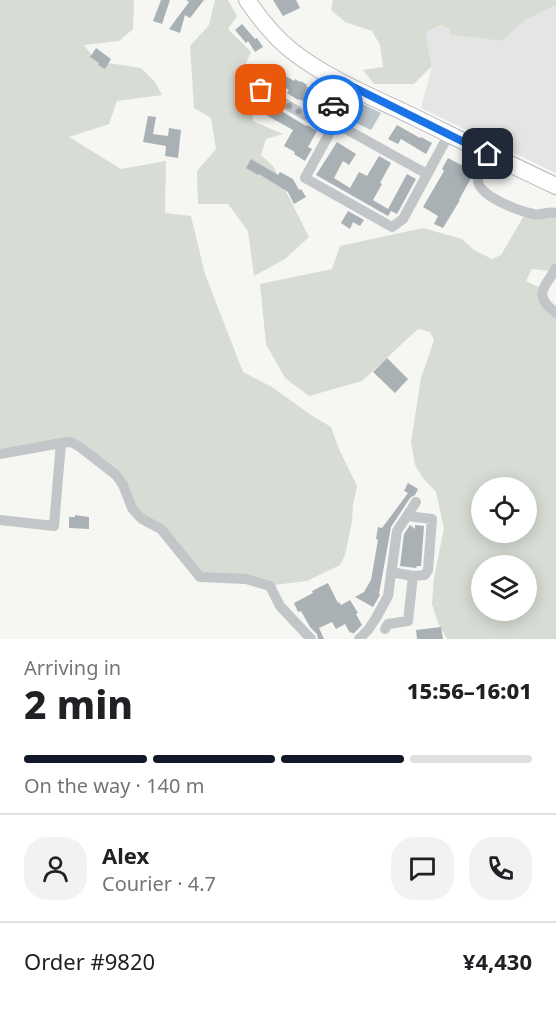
<!DOCTYPE html>
<html lang="en">
<head>
<meta charset="utf-8">
<style>
	:root { --surface:#fff; --page:#f2f2f2; --text:#202124; --muted:#757577; --line:#e0e0e0; --accent:#111827 }
	body { margin:0; font-family:"Noto Sans",sans-serif; background:var(--page); color:var(--text); height:100vh; display:flex; flex-direction:column; font-size:22px; white-space:nowrap }
	* { box-sizing:border-box; margin:0 }
	p { font-size:20px; color:var(--muted) }
	.icon { flex:none; width:33px; height:33px; fill:none; stroke:currentColor; stroke-width:2; stroke-linecap:round; stroke-linejoin:round }
	.map { position:relative; height:639px; overflow:hidden }
	.side { display:flex; flex-direction:column; background:var(--surface); flex:1 }
	.side>* { flex:none }
	.fabs { position:absolute; left:471px; top:477px; display:grid; gap:12px }
	.fabs a { display:grid; place-items:center; width:66px; height:66px; border-radius:50%; background:var(--surface); box-shadow:0 3px 15px #0003; font-size:30px }
	.pin { position:absolute; display:grid; place-items:center; width:51px; height:51px; color:#fff; margin:-26px; border-radius:12px; box-shadow:0 3px 9px #0006 }
	.courier { position:absolute; display:grid; place-items:center; width:60px; height:60px; margin:-30px; border:4px solid #1a73e8; border-radius:50%; background:#fff; color:#222; box-shadow:0 2px 8px #0007 }
	.summary em { font-style:normal; font-weight:800 }
	.summary div { display:flex; flex-direction:column-reverse }
	.summary { display:flex; align-items:center; justify-content:space-between; height:102px; padding:0 24px }
	h1 { font-size:39px; font-weight:800; line-height:45px }
	.bar { display:grid; grid-template-columns:repeat(4,1fr); gap:9px 6px; align-content:center; height:72px; padding:0 24px }
	.bar i { height:8px; border-radius:4px; background:var(--line) }
	.bar .selected { background:var(--accent) }
	.bar p { grid-column:span 4 }
	.line { display:flex; align-items:center; gap:15px; padding:0 24px; border-top:2px solid var(--line) }
	.line div { flex:1 }
	.round { display:grid; place-items:center; flex:none; width:63px; height:63px; border-radius:24px; background:var(--page) }
	.map>svg:first-child { display:block }
</style>
</head>
<body>
<div class="map">
<svg width="556" height="639" viewBox="0 0 556 639">
	<rect width="100%" height="100%" fill="#f6f6f3"/>
	<path fill="#e4e5e4" d="M556 5V173L421 108 432 66 428 49 426 33 440 25 450 29 451 35 502 41 524 21Z"/>
	<path fill="#d7ddd4" fill-rule="evenodd" d="M0 0H134L133 29 119 41 84 45 96 61 141 68 155 82 162 95 117 101 109 124 69 137 121 169 166 161 165 213 191 216 205 274 243 372 272 387 311 415 331 427 339 449 357 486 353 505 352 522 345 555 340 565 307 581 274 585 201 574 141 514 122 480 77 441 0 453Z
		M215 0H228L237 16 228 29 251 52 238 82 252 95 253 121 283 134 266 139 261 155 273 166 309 237 285 259 254 276 248 231 228 204H198L197 171 216 149 211 118 194 108 190 46 209 25Z
		M333 0H556V5L524 21 502 41 451 35 450 29 440 25 426 33 428 49 432 66 414 84H374L363 70 383 67 380 45 372 31 345 22 331 10Z
		M525 214 556 215V262L553 268 550 271 532 269 526 281 541 288 556 315V639H447L438 623 432 604 434 578 444 528 436 492 423 478 415 465 411 442 421 378 434 340 430 332 418 329 362 381 309 396 285 378 266 344 260 284 332 269 340 246 423 228 462 239 474 250 492 259 501 255ZM482 488H526V532H482ZM482 566H526V610H482Z"/>
	<path fill="#bcc5ca" d="M352 99 381 113 371 130 344 117 343 114Z"/>
	<path fill="#a9b1b5" d="M161 0H170L162 24 153 21Z
		M186 0H204L190 18 185 15 180 33 169 29 189 2Z
		M273 0H296L300 8 283 16Z
		M242 24 255 39 257 38 263 47 255 52 248 41 246 43 235 30Z
		M96 48 111 59 105 69 98 65 99 63 90 57Z
		M269 68 275 72 276 70 294 81 295 79 300 82 301 81 307 85 306 86 322 96 325 92 330 96 320 108 313 100 308 104 299 99 298 100 287 93 289 90 269 78 265 84 261 82 259 83 250 77 253 70 258 73 259 72 265 75Z
		M263 100 306 126 307 125 317 131 308 147 312 149 305 161 294 154 295 152 284 146 293 130 257 110Z
		M148 116 156 117 153 134 168 136 169 128 181 130 178 158 165 156 166 146 143 142Z
		M397 125 420 138 421 137 432 143 426 154 401 139 398 144 388 139Z
		M337 142 356 154 349 165 343 161 334 178 350 188 359 172 367 176 379 156 391 163 380 183 382 184 373 200 388 209 407 174 416 179 397 214 391 211 388 216 316 175Z
		M448 158 461 165 465 158 475 163 471 178 459 200H460L443 228 434 224 438 216 423 207 444 171 442 169Z
		M251 159 278 175 280 172 293 179 299 190 301 189 306 197 294 204 288 192 259 174 258 175 246 168Z
		M348 211 364 220 360 226 353 222 350 229 341 223Z
		M387 358 408 379 395 393 373 372Z
		M408 483 418 489 415 495 410 498 391 527 379 594 380 595 373 607 355 597 364 592 371 580 378 540 376 539 378 527 382 528 394 512 408 493 404 491Z
		M75 515 89 517V529L69 528V517H75Z
		M410 525 415 529V525L424 526 421 566H417L416 568 400 566 404 534Z
		M328 583 338 603 339 602 341 605 350 600 358 613 356 614 362 625 353 634 352 632 350 633 345 624 336 629 332 622 319 628 324 639H318L317 634 310 627 301 611 298 612 294 603 313 593 312 591Z
		M441 627 443 639H417L416 630Z"/>
	<g fill="none" stroke-linecap="round" stroke-linejoin="round">
		<g stroke="#b5b9bd" stroke-width="18">
			<path id="primary" d="M247 0C260 19 274 37 292 51 329 80 375 98 416 118 463 141 509 164 556 186"/>
		</g>
		<path stroke="#c2c6c9" stroke-width="10" d="M261 90 322 125 345 83
			M488 154C485 161 478 172 478 180 478 196 519 211 533 214 541 216 548 211 556 213
			M427 174 335 123 305 178 392 227 403 219 449 134
			M556 268C546 287 531 294 556 313
			M0 454 61 443 71 442 80 447 116 475 123 485 132 508 138 515 142 519 161 529 200 577 246 579 270 586 280 606 311 639
			M407 516 416 502
			M0 520 54 526 61 443
			M385 629 388 624 408 621 413 576
			M359 639 368 630 376 618 388 596 397 531 407 516 432 519 428 570 425 575 413 576 391 572"/>
		<use href="#primary" stroke="#fff" stroke-width="16"/>
	</g>
	<g fill="none" stroke-linecap="round" stroke-linejoin="round">
		<path stroke="#99a3aa" stroke-width="6" stroke-dasharray="0 10.8" d="M261 90 322 125 333 105"/>
		<path stroke="#1a73e8" stroke-width="8" d="M333 105 345 83 488 154"/>
	</g>
</svg>
<div class="fabs">
<a><svg class="icon" aria-label="locate" viewBox="0 0 24 24"><circle cx="12" cy="12" r="6"/><path d="M12 2v4M12 18v4M2 12h4M18 12h4"/></svg></a>
<a><svg class="icon" aria-label="layers" viewBox="0 0 24 24"><path d="M12 4l9 5-9 5-9-5zM3 14l9 5 9-5"/></svg></a>
</div>
<div class="pin" style="left:261px;top:90px;background:#ea580c"><svg class="icon" aria-label="bag" viewBox="0 0 24 24"><path d="M5 8h14l-1 12H6zM9 8a3 3 0 0 1 6 0"/></svg></div>
<div class="pin" style="left:488px;top:154px;background:#1f2937"><svg class="icon" aria-label="home" viewBox="0 0 24 24"><path d="M3 11l9-7 9 7M6 9v11h12V9"/></svg></div>
<div class="courier" style="left:333px;top:105px"><svg class="icon" aria-label="car" viewBox="0 0 24 24"><path d="M5 17H2v-5l4-1 3-4h7l3 4 3 1v5h-3M9 17h6M6 11h13"/><circle cx="7" cy="17" r="2"/><circle cx="17" cy="17" r="2"/></svg></div>
</div>
<section class="side">
<div class="summary"><div><h1>2 min</h1><p>Arriving in</p></div><em>15:56–16:01</em></div>
<div class="bar"><i class="selected"></i><i class="selected"></i><i class="selected"></i><i></i><p>On the way · 140 m</p></div>
<div class="line" style="height:108px"><a class="round"><svg class="icon" aria-label="person" viewBox="0 0 24 24"><circle cx="12" cy="8" r="4"/><path d="M4 21q1-7 8-7t8 7"/></svg></a><div><b>Alex</b><p>Courier · 4.7</p></div><a class="round"><svg class="icon" aria-label="chat" viewBox="0 0 24 24"><path d="M4 5h16v11H9l-5 4z"/></svg></a><a class="round"><svg class="icon" aria-label="phone" viewBox="0 0 24 24"><path d="M5 4h4l2 5-3 2q2 4 5 5l2-3 5 2v4C11 20 4 13 5 4z"/></svg></a></div>
<div class="line" style="height:78px"><div>Order #9820</div><b>¥4,430</b></div>
</section>
</body>
</html>
